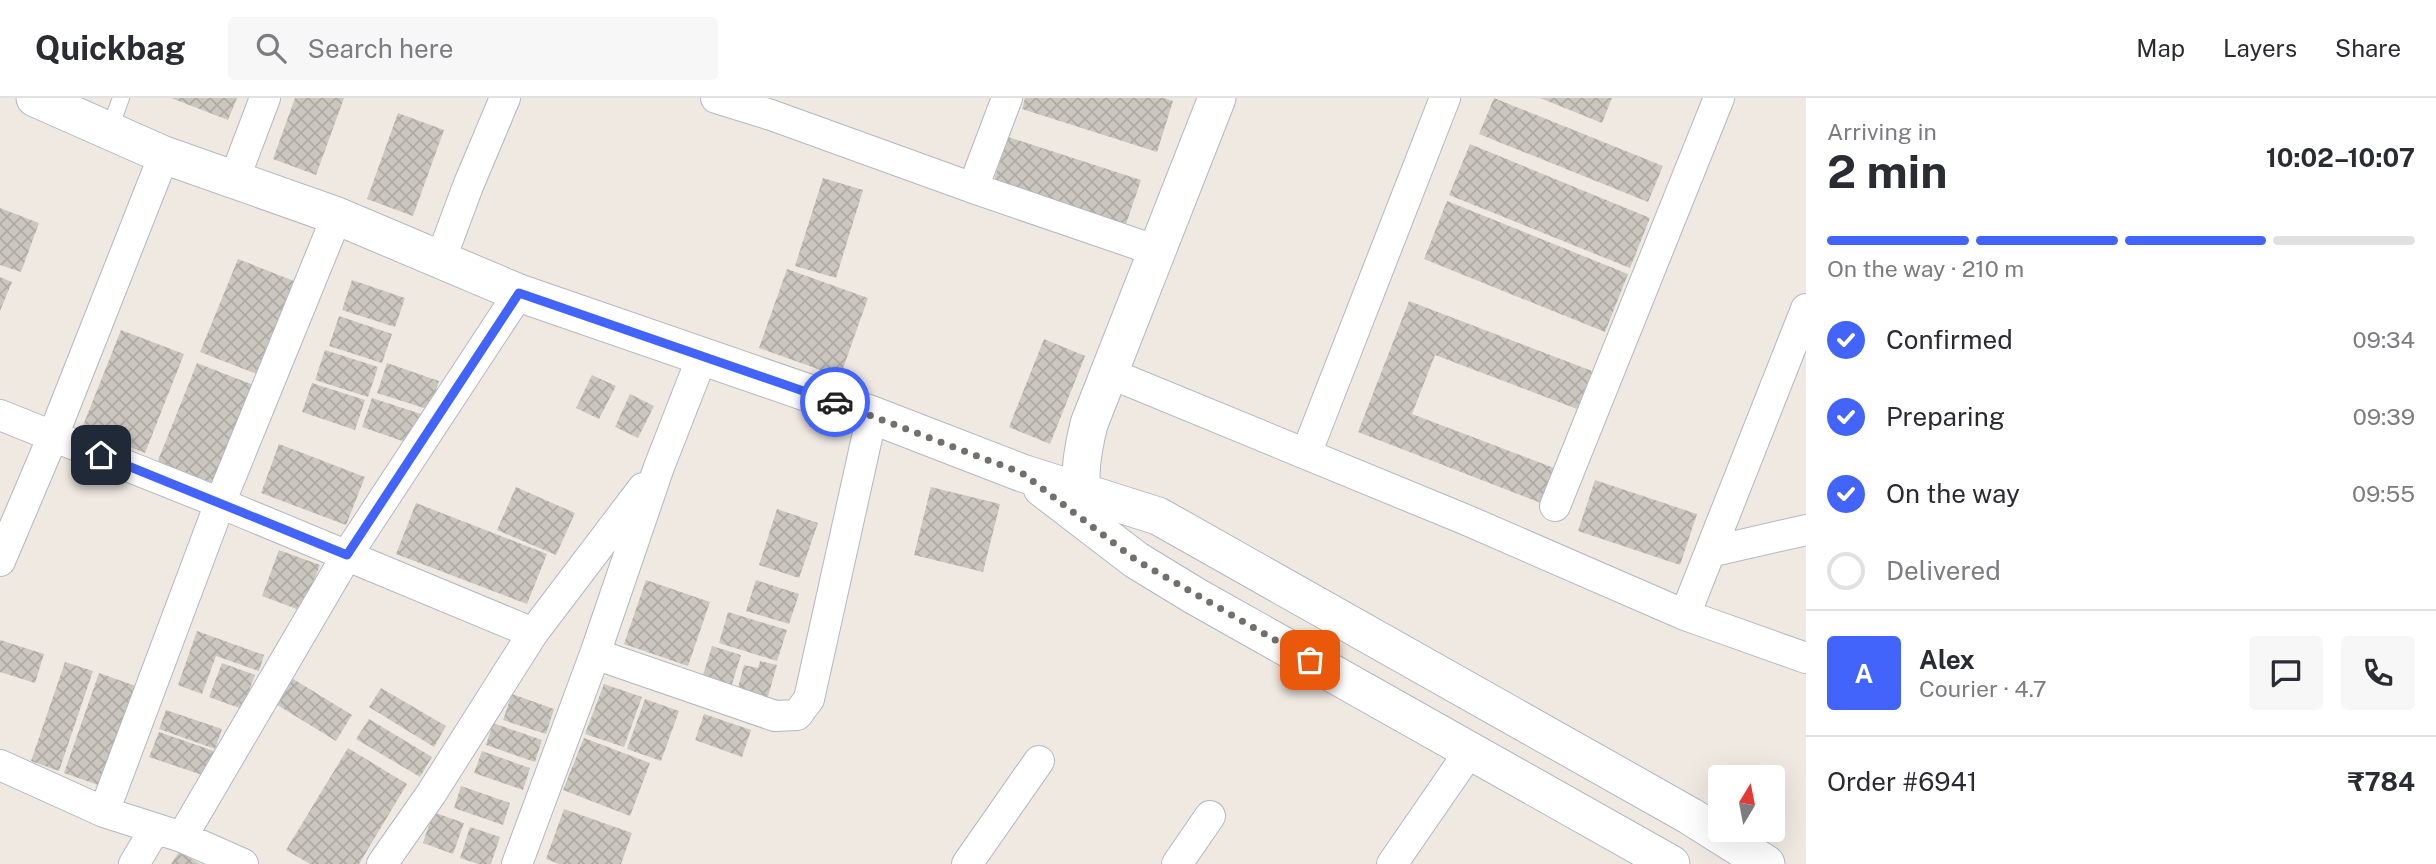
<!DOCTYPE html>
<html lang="en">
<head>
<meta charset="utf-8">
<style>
	:root { --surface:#fff; --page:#f7f7f7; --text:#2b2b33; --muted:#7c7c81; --line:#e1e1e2; --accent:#4264fb }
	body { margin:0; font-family:"Public Sans",sans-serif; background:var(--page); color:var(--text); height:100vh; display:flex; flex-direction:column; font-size:26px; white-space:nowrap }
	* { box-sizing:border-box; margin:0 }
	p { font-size:23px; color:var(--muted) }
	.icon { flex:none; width:38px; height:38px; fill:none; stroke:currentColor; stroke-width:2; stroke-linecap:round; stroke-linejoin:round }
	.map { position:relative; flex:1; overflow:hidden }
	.sheet { display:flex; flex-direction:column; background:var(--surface); width:630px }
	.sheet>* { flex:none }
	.needle { width:46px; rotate:10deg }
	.fabs { position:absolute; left:1708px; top:667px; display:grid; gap:14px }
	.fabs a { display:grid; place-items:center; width:77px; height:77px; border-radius:7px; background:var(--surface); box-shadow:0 7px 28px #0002; font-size:35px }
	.pin { position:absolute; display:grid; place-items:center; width:60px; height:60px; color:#fff; margin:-30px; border-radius:14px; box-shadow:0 4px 10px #0006 }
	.courier { position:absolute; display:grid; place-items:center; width:70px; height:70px; margin:-35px; border:5px solid #4264fb; border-radius:50%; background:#fff; color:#222; box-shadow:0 2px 9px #0007 }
	.summary em { font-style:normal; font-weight:700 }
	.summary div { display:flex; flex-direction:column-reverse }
	.summary { display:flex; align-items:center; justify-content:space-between; height:119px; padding:0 21px }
	h1 { font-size:46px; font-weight:700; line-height:52px }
	.bar { display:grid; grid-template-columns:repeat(4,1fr); gap:10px 7px; align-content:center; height:84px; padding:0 21px }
	.bar i { height:9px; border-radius:5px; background:var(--line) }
	.bar .current { background:var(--accent) }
	.bar p { grid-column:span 4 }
	.line { display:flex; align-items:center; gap:18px; padding:0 21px; border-top:2px solid var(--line) }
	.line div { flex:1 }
	.round { display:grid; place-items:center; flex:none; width:74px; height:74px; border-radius:7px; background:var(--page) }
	ol { padding:0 21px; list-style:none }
	li { display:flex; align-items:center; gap:21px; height:77px }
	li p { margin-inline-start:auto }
	li .icon { padding:7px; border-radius:50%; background:var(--accent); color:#fff; stroke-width:4 }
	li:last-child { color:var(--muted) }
	li i { width:38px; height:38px; border:4px solid var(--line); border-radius:50% }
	header { display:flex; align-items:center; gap:42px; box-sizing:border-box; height:98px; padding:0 35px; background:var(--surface); border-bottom:2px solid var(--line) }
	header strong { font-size:33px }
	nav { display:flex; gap:38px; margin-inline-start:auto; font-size:24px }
	.search { width:490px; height:63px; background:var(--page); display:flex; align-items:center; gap:18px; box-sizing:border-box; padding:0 24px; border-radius:7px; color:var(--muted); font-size:26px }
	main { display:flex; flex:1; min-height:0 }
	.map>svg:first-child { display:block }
</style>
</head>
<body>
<header>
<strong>Quickbag</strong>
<div class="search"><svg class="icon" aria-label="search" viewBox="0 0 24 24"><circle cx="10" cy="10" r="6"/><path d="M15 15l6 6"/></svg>Search here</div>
<nav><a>Map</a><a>Layers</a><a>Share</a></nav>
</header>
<main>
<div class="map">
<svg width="1806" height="766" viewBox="0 0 1806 766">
	<defs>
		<pattern id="building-cross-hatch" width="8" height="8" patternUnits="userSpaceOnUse" patternTransform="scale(1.75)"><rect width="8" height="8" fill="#cbc7bf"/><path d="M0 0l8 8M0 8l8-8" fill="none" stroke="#afaba4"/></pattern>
	</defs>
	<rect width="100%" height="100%" fill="#efe9e1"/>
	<path fill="url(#building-cross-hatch)" d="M171 0H237L228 22Z
		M295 0H344L316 77 273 61Z
		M1025 0H1164L1173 3 1157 54 1022 11Z
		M1494 0 1663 68 1648 104 1479 36Z
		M1540 0H1612L1602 25Z
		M398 15 444 32 413 118 367 101Z
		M1008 39 1141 82 1123 135 991 91Z
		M1470 46 1650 120 1630 170 1449 97Z
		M823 80 863 92 836 180 795 168Z
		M1447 103 1628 176 1605 234 1424 161Z
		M0 110 39 125 21 174 0 167Z
		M238 161 304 187 267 280 200 254Z
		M787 171 868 200 840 279 759 250Z
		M0 179 12 184 0 213Z
		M352 182 405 200 395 229 342 212Z
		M1409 203 1592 273 1577 311 1435 257 1412 316 1554 370 1541 405 1358 334Z
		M339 218 392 236 382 265 329 248Z
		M121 232 184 256 145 355 82 330Z
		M1044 241 1085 258 1050 346 1009 329Z
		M325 252 378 269 368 299 315 282Z
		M197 265 264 291 225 392 157 365Z
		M387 265 439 283 430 312 377 295Z
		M592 277 616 288 599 321 576 310Z
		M312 285 365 302 355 332 302 314Z
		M630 296 654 308 638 340 615 329Z
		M372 300 424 317 414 347 362 329Z
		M279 346 365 379 346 427 261 395Z
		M1595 382 1697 416 1680 467 1578 433Z
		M516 389 575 415 556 457 497 432Z
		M931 389 1000 406 983 474 914 457Z
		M416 405 547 456 527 506 396 456Z
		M777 411 818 425 799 480 759 467Z
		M279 452 320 467 302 513 262 498Z
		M646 482 710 504 688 568 624 546Z
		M756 482 799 496 789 526 746 513Z
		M728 514 787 532 777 563 719 545Z
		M197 533 264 557 259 573 216 558 202 596 178 587Z
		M0 542 44 556 35 585 0 574Z
		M712 548 741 557 728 599 699 590Z
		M760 563 777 567 765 609 735 601 744 567 758 570Z
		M65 564 93 573 59 673 31 663Z
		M222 565 255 577 242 611 209 599Z
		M99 575 136 588 101 688 64 675Z
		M290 579 352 617 336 643 274 605Z
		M604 586 642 599 624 649 585 636Z
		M381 590 446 628 434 649 369 609Z
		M512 596 554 611 546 636 503 622Z
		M645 601 679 613 661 663 627 651Z
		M166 612 222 631 215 651 159 631Z
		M704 616 751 632 742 659 695 642Z
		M369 621 432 659 420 679 356 641Z
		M493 625 542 642 535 664 486 647Z
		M159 634 214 653 205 678 149 659Z
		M584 640 650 665 630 718 563 692Z
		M348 650 407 686 359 766H310L286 752Z
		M482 653 530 670 523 692 474 675Z
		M461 688 510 705 503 727 454 710Z
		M564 711 632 735 621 766H559L546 761Z
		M433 714 464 725 453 756 423 745Z
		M470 729 500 739 491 766H478L460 760Z
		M179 754 200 766H171Z"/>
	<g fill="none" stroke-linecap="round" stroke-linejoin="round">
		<g stroke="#b4b7c1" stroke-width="18">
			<path id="service" d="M109 33 121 0"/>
		</g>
		<g stroke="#b4b7c1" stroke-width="32">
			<path id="minor" d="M716 0 771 17 973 90 1157 153
				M234 82 265 0
				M973 90 1007 0
				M440 163 468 88 505 0
				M1109 275 1464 421 1685 517 1806 560
				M0 317 220 405 533 535
				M1306 356 1445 0
				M1555 408 1719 0
				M1710 454 1806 432
				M0 463 53 338 164 57
				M1685 517 1806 211
				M595 556 775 618 797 617 809 601 872 317
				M0 667 104 714 182 739 243 766
				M104 714 220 405 337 118
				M182 739 347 457 519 195
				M134 766 155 731
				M382 766 431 696 533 535 643 390
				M517 766 595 556 659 369 702 259
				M967 766 1039 663
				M1177 766 1210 718
				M1392 766 1470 653"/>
		</g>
		<g stroke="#b4b7c1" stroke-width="39">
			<path id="tertiary" d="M35 0 164 57 337 118 519 195 872 317 1022 375 1158 418 1690 718 1766 766
				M1042 390 1136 462 1195 498 1671 766
				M1084 418C1079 380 1080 363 1089 326L1217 0"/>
		</g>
		<use href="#service" stroke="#fff" stroke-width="16"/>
		<use href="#minor" stroke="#fff" stroke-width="30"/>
		<use href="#tertiary" stroke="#fff" stroke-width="37"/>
	</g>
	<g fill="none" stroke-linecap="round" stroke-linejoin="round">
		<path stroke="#726f6d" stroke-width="7" stroke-dasharray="0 12.6" d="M835 304 1022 375 1136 462 1310 562"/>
		<path stroke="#4264fb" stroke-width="9" d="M101 357 347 457 519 195 835 304"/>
	</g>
</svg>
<div class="fabs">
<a><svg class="needle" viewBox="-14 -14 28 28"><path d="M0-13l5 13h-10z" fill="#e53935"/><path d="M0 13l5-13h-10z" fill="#7c7c81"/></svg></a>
</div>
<div class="pin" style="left:1310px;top:562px;background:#ea580c"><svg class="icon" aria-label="bag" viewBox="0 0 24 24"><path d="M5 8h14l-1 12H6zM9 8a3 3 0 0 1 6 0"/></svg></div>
<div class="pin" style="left:101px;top:357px;background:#1f2937"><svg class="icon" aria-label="home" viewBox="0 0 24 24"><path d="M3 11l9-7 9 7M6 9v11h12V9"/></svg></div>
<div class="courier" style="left:835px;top:304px"><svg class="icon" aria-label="car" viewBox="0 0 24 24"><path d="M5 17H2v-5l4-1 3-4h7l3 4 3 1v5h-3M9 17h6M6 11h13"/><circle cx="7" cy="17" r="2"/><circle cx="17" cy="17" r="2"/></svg></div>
</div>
<section class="sheet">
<div class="summary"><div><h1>2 min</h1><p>Arriving in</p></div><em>10:02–10:07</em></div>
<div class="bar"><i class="current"></i><i class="current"></i><i class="current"></i><i></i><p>On the way · 210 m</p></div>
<ol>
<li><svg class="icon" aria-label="check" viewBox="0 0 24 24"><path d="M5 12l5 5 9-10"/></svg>Confirmed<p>09:34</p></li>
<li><svg class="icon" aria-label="check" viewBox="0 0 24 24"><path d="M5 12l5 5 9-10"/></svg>Preparing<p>09:39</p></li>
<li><svg class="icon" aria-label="check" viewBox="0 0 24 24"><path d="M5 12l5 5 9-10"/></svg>On the way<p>09:55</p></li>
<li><i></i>Delivered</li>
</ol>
<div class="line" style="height:126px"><b class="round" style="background:var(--accent);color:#fff">A</b><div><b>Alex</b><p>Courier · 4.7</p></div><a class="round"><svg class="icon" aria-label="chat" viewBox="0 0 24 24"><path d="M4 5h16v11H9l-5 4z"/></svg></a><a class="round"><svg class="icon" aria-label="phone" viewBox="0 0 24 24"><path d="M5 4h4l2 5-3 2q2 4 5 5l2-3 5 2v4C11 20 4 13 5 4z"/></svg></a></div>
<div class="line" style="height:91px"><div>Order #6941</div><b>₹784</b></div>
</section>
</main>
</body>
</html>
